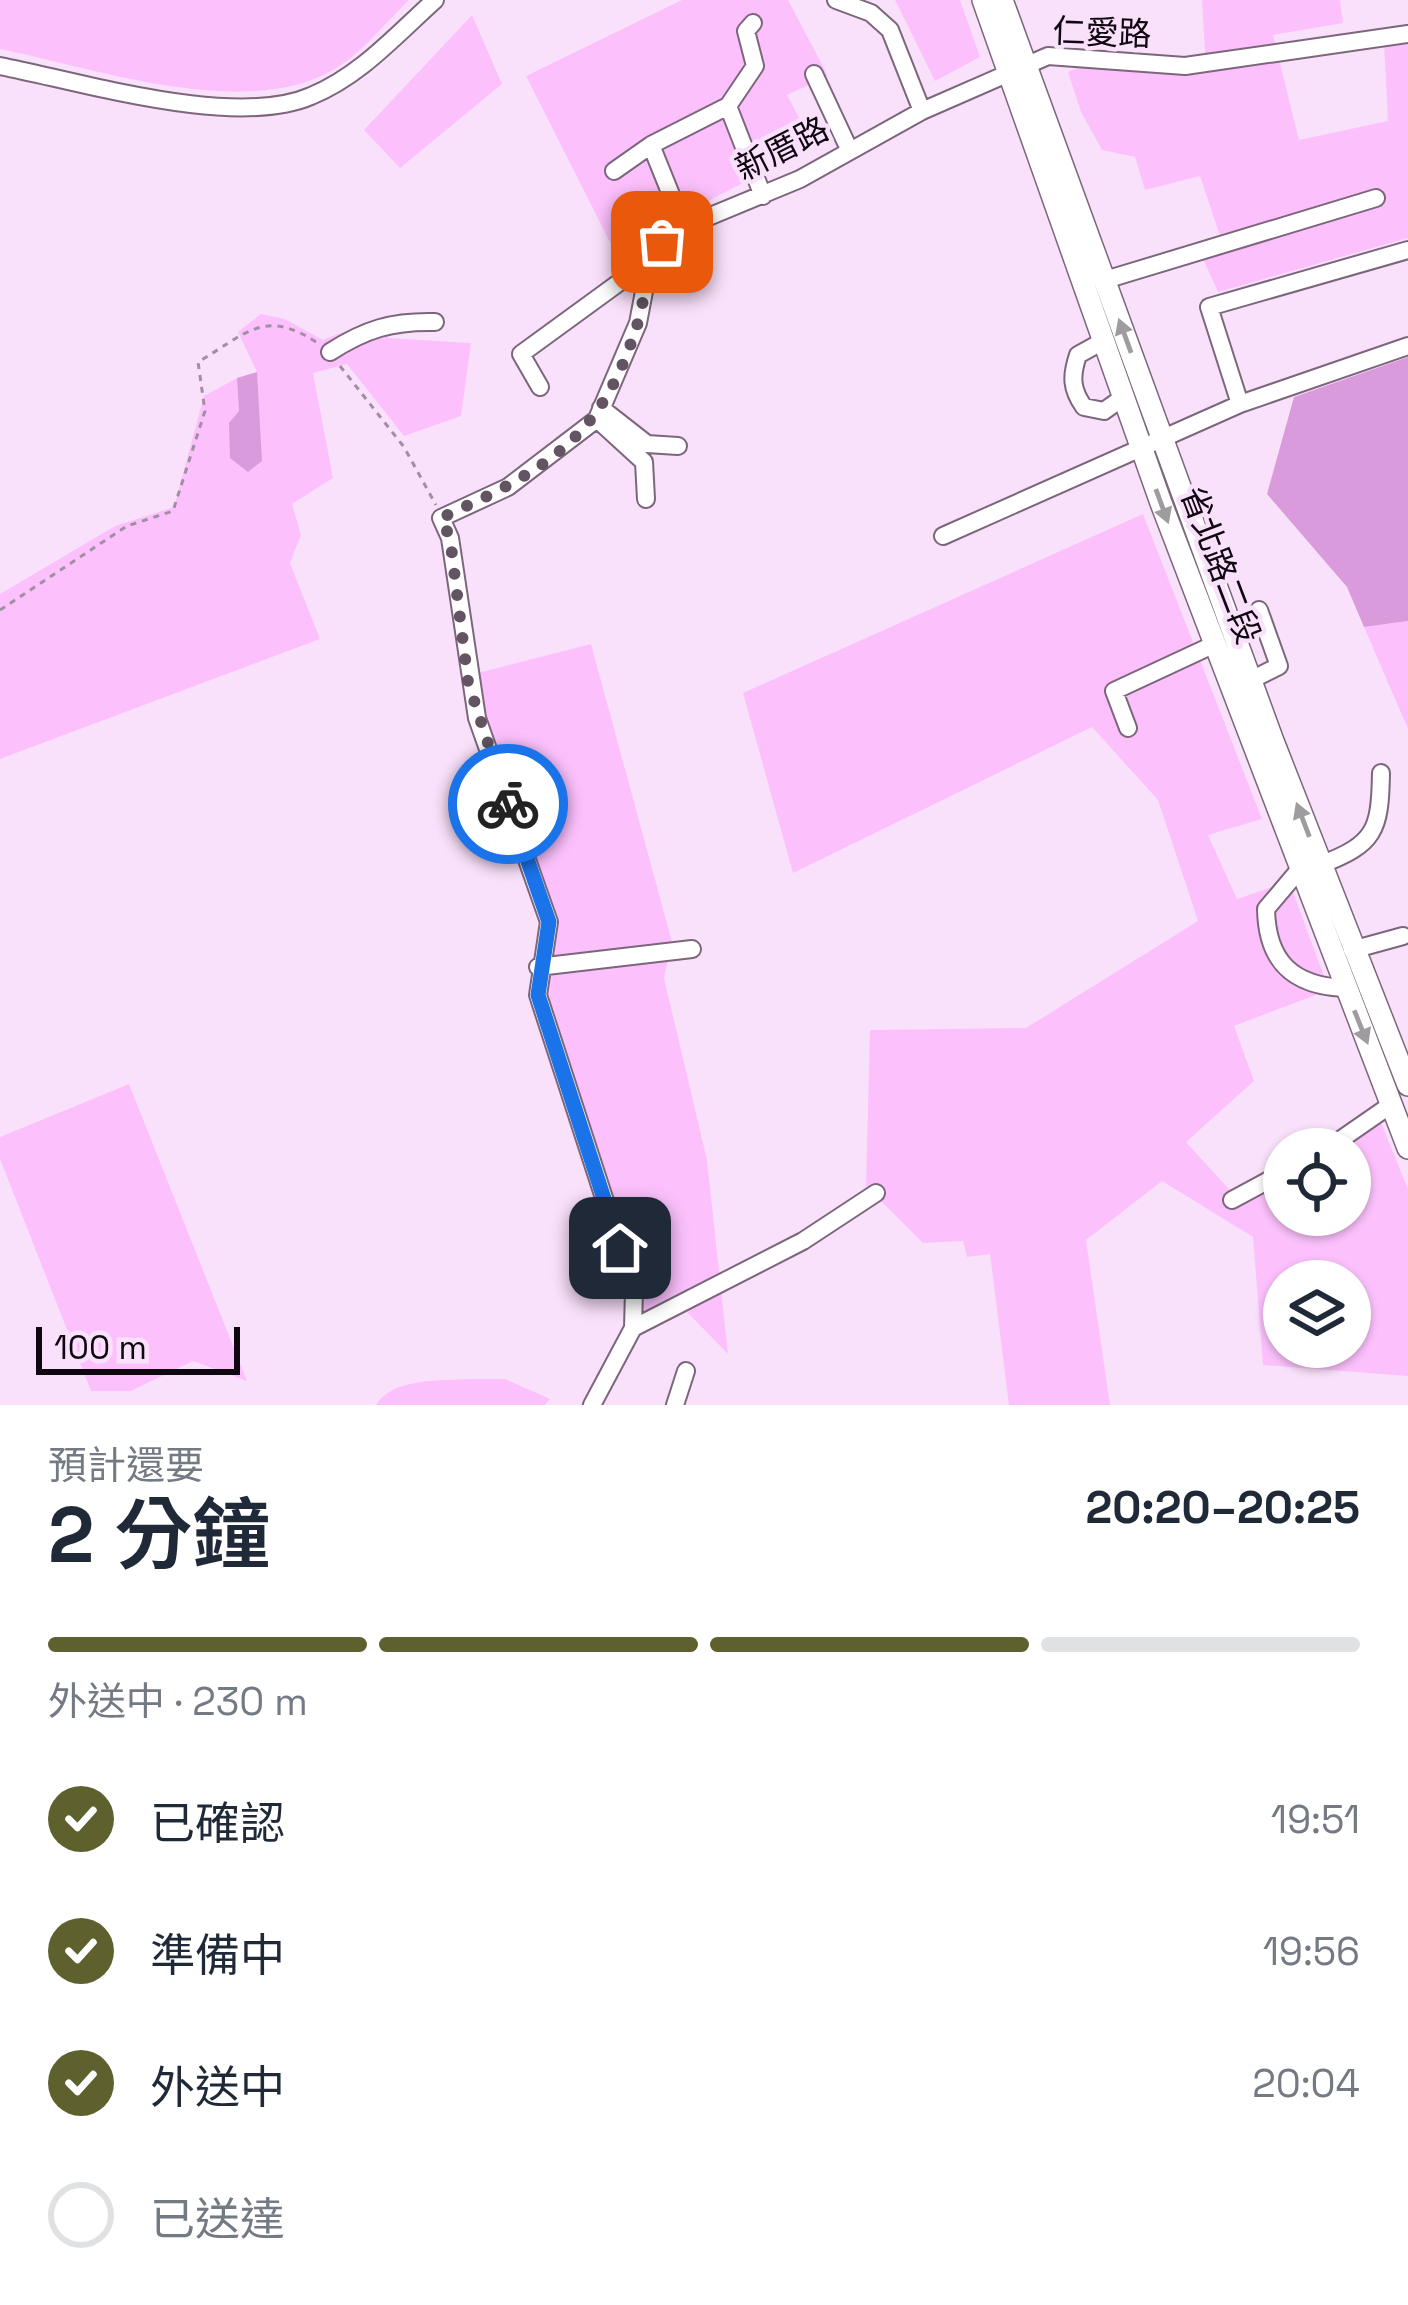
<!DOCTYPE html>
<html lang="zh-TW">
<head>
<meta charset="utf-8">
<style>
	:root { --surface:#fff; --page:#f6f6f7; --text:#1f2937; --muted:#747a83; --line:#e0e1e3; --accent:#5e612e }
	body { margin:0; font-family:"Space Grotesk","Noto Sans TC",sans-serif; background:var(--page); color:var(--text); height:100vh; display:flex; flex-direction:column; font-size:45px; white-space:nowrap }
	* { box-sizing:border-box; margin:0 }
	p { font-size:39px; color:var(--muted) }
	.icon { flex:none; width:66px; height:66px; fill:none; stroke:currentColor; stroke-width:2; stroke-linecap:round; stroke-linejoin:round }
	.map { position:relative; height:1405px; overflow:hidden }
	.side { display:flex; flex-direction:column; background:var(--surface); flex:1 }
	.side>* { flex:none }
	.tools { position:absolute; left:1263px; top:1128px; display:grid; gap:24px }
	.tools a { display:grid; place-items:center; width:108px; height:108px; border-radius:50%; background:var(--surface); box-shadow:0 3px 9px #0004; font-size:60px }
	.scale { position:absolute; left:36px; bottom:30px; width:204px; box-sizing:border-box; padding-left:12px; border:6px solid #100810; border-top:0; font-size:33px; line-height:42px; white-space:nowrap; color:#100810; -webkit-text-stroke:9px #fae1fb; paint-order:stroke }
	.pin { position:absolute; display:grid; place-items:center; width:102px; height:102px; color:#fff; margin:-51px; border-radius:24px; box-shadow:0 6px 18px #0006 }
	.courier { position:absolute; display:grid; place-items:center; width:120px; height:120px; margin:-60px; border:9px solid #1a73e8; border-radius:50%; background:#fff; color:#222; box-shadow:0 3px 15px #0007 }
	.headline em { font-style:normal; font-weight:600 }
	.headline div { display:flex; flex-direction:column-reverse }
	.headline { display:flex; align-items:center; justify-content:space-between; height:204px; padding:0 48px }
	h1 { font-size:78px; font-weight:600; line-height:90px }
	.bar { display:grid; grid-template-columns:repeat(4,1fr); gap:18px 12px; align-content:center; height:144px; padding:0 48px }
	.bar i { height:15px; border-radius:9px; background:var(--line) }
	.bar .on { background:var(--accent) }
	.bar p { grid-column:span 4 }
	ol { padding:0 48px; list-style:none }
	li { display:flex; align-items:center; gap:36px; height:132px }
	li p { margin-inline-start:auto }
	li .icon { padding:12px; border-radius:50%; background:var(--accent); color:#fff; stroke-width:4 }
	li:last-child { color:var(--muted) }
	li i { width:66px; height:66px; border:6px solid var(--line); border-radius:50% }
	.map>svg:first-child { display:block }
</style>
</head>
<body>
<div class="map">
<svg width="1408" height="1405" viewBox="0 0 1408 1405">
	<rect width="100%" height="100%" fill="#fae1fb"/>
	<path fill="#fcc1fd" fill-rule="evenodd" d="M0 0H409C386 22 362 53 335 69 245 122 95 68 0 49Z
		M682 0H788L828 76 787 95 814 146 614 250 526 76Z
		M895 0H960L980 57 935 81Z
		M1202 0H1340L1343 23 1273 35 1299 140 1388 121 1384 43 1408 39V238L1218 292 1200 252 1220 236 1200 176 1145 190 1135 157 1102 150 1081 112 1068 72 1090 63 1206 67Z
		M472 15 502 84 400 168 364 130Z
		M261 314 285 319 323 340 373 320 389 338 471 343 461 416 404 436 347 364 313 373 333 478 292 504 301 535 290 563 320 639 0 759V594L115 526 174 507 204 396 237 378 239 411 230 458 257 372 238 332Z
		M1143 514 1262 819 1208 835 1237 899 1289 881 1329 990 1234 1026 1254 1081 1186 1142 1238 1199 1284 1171V1215H1350V1149H1319L1377 1113 1408 1189V1376L1263 1365 1253 1237 1162 1181 1086 1240 1110 1405H1009L990 1254 967 1257 963 1241 923 1243 866 1186 870 1030 1026 1028 1198 921 1158 800 1092 727 793 873 743 693ZM1284 1281H1350V1347H1284Z
		M1408 621V729L1364 627Z
		M591 644 672 942 664 978 707 1160 728 1354 688 1313 690 1297 625 1325 635 1307 539 984 549 930 470 675Z
		M129 1084 247 1381 193 1361 131 1391H91L0 1159V1137Z
		M471 1379H505L550 1399 545 1405H376C393 1377 442 1381 471 1379Z"/>
	<path fill="#da9bdc" d="M1408 357V621L1364 627 1347 587 1267 494 1294 397Z
		M257 372 262 461 248 472 230 458 229 423 239 411 237 378Z"/>
	<g fill="none" stroke-linecap="round" stroke-linejoin="round">
		<g stroke="#7c667c" stroke-width="20">
			<path id="minor" d="M836 0 871 13 890 30 922 111
				M0 66C82 82 235 129 311 96 360 76 396 35 435 0
				M814 74 849 149
				M728 106 755 66 746 31 753 23
				M614 171 651 145
				M684 227 651 145 728 106 763 196
				M1105 280 1376 198
				M1105 340 1078 355C1071 376 1071 389 1084 407L1104 411 1125 396
				M330 352C366 329 392 321 435 322
				M540 387 521 354 650 260
				M1240 404 1209 307 1408 250
				M601 408 647 444 678 446
				M597 419 644 462 646 499
				M943 536 1240 404 1408 346
				M1251 680 1279 666 1259 610
				M1128 728 1114 691 1215 644
				M1320 865C1375 844 1380 831 1381 773
				M1299 870 1266 909C1267 961 1292 986 1345 988
				M1352 950 1403 936
				M538 967 692 949
				M1327 1149 1392 1104
				M1232 1200 1284 1172
				M633 1328 634 1290 538 995 549 922 477 718 450 538 441 518 508 487 597 419 638 323 650 260 662 242 684 227 800 179 922 111 1048 56 1185 66 1408 34
				M592 1405 633 1328 803 1241 876 1193
				M675 1405 686 1371"/>
		</g>
		<g stroke="#7c667c" stroke-width="24">
			<path id="major" d="M983 0 1161 503 1408 1148
				M1002 0 1273 741 1408 1085"/>
		</g>
		<path stroke="#a18ea1" stroke-width="3" stroke-dasharray="6 6" stroke-linecap="butt" d="M340 366 404 447 436 505
			M0 610 127 526 173 511 205 411 198 362C246 334 264 308 316 342"/>
		<use href="#minor" stroke="#fff" stroke-width="16"/>
		<use href="#major" stroke="#fff" stroke-width="21"/>
	</g>
	<defs><path id="oneway-solid" d="M-6-.8H1V-3.2L6.5 0L1 3.2V.8H-6Z" transform="scale(3)"/></defs>
	<g fill="#9f9c9f">
		<use href="#oneway-solid" transform="translate(1125 336) rotate(-110)"/>
		<use href="#oneway-solid" transform="translate(1162 506) rotate(70)"/>
		<use href="#oneway-solid" transform="translate(1303 820) rotate(-111)"/>
		<use href="#oneway-solid" transform="translate(1361 1027) rotate(68)"/>
	</g>
	<g fill="none" stroke-linecap="round" stroke-linejoin="round">
		<path stroke="#625462" stroke-width="12" stroke-dasharray="0 21.6" d="M508 804 468 682 450 538 441 518C547 469 602 440 638 322 646 294 646 267 662 242"/>
		<path stroke="#1a73e8" stroke-width="15" d="M508 804 549 922 538 995 620 1248"/>
	</g>
	<g text-anchor="middle" dominant-baseline="central" stroke-width="9" stroke-linejoin="round" paint-order="stroke">
		<g font-size="33" fill="#100810" stroke="#fae1fb">
			<text transform="translate(1102 33) rotate(2)">仁愛路</text>
			<text transform="translate(782 149) rotate(-27)">新厝路</text>
			<text transform="translate(1220 565) rotate(69)">省北路二段</text>
		</g>
	</g>
</svg>
<div class="tools">
<a><svg class="icon" aria-label="locate" viewBox="0 0 24 24"><circle cx="12" cy="12" r="6"/><path d="M12 2v4M12 18v4M2 12h4M18 12h4"/></svg></a>
<a><svg class="icon" aria-label="layers" viewBox="0 0 24 24"><path d="M12 4l9 5-9 5-9-5zM3 14l9 5 9-5"/></svg></a>
</div>
<div class="scale">100 m</div>
<div class="pin" style="left:662px;top:242px;background:#ea580c"><svg class="icon" aria-label="bag" viewBox="0 0 24 24"><path d="M5 8h14l-1 12H6zM9 8a3 3 0 0 1 6 0"/></svg></div>
<div class="pin" style="left:620px;top:1248px;background:#1f2937"><svg class="icon" aria-label="home" viewBox="0 0 24 24"><path d="M3 11l9-7 9 7M6 9v11h12V9"/></svg></div>
<div class="courier" style="left:508px;top:804px"><svg class="icon" aria-label="bike" viewBox="0 0 24 24"><circle cx="6" cy="16" r="4"/><circle cx="18" cy="16" r="4"/><path d="M6 16l4-8h5l3 8M10 8l3 8H6M13 5h3"/></svg></div>
</div>
<section class="side">
<div class="headline"><div><h1>2 分鐘</h1><p>預計還要</p></div><em>20:20–20:25</em></div>
<div class="bar"><i class="on"></i><i class="on"></i><i class="on"></i><i></i><p>外送中 · 230 m</p></div>
<ol>
<li><svg class="icon" aria-label="check" viewBox="0 0 24 24"><path d="M5 12l5 5 9-10"/></svg>已確認<p>19:51</p></li>
<li><svg class="icon" aria-label="check" viewBox="0 0 24 24"><path d="M5 12l5 5 9-10"/></svg>準備中<p>19:56</p></li>
<li><svg class="icon" aria-label="check" viewBox="0 0 24 24"><path d="M5 12l5 5 9-10"/></svg>外送中<p>20:04</p></li>
<li><i></i>已送達</li>
</ol>
</section>
</body>
</html>
